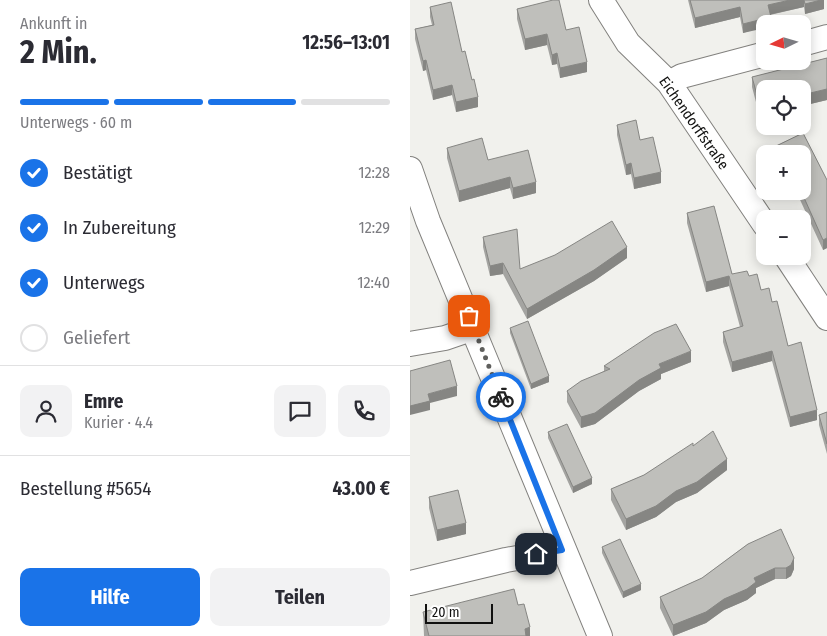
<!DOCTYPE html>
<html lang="de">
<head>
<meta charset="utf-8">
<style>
	:root { --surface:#fff; --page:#f2f2f3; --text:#2b2b33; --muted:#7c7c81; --line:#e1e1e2; --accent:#1a73e8 }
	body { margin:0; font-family:"Fira Sans Condensed",sans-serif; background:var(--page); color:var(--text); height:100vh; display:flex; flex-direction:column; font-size:19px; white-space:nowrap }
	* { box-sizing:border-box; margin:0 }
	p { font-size:16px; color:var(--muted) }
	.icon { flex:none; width:28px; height:28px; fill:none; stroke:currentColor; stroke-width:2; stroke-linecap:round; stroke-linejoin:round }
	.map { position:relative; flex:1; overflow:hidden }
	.side { display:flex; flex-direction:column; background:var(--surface); width:410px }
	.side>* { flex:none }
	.needle { width:32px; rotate:265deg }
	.buttons { position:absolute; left:346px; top:15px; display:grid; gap:10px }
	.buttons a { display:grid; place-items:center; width:55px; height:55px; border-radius:10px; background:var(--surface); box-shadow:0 2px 12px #0003; font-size:25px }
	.scale { position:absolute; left:15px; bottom:12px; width:68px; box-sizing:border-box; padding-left:5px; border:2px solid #111110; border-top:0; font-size:14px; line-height:18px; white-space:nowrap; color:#111110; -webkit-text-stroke:4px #fff; paint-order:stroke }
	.pin { position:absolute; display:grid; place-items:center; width:42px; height:42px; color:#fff; margin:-21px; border-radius:10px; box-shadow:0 2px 8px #0006 }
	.courier { position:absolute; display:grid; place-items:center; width:50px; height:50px; margin:-25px; border:4px solid #1a73e8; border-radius:50%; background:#fff; color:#222; box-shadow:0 1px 6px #0007 }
	.headline em { font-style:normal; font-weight:700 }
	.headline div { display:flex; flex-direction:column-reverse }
	.headline { display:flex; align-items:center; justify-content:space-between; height:85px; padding:0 20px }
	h1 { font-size:32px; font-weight:700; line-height:38px }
	.bar { display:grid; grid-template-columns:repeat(4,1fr); gap:8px 5px; align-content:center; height:60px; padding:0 20px }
	.bar i { height:6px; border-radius:4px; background:var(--line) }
	.bar .active { background:var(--accent) }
	.bar p { grid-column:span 4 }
	.line { display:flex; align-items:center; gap:12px; padding:0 20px; border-top:1px solid var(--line) }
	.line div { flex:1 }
	.round { display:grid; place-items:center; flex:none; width:52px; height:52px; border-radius:10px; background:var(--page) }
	ol { padding:0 20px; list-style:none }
	li { display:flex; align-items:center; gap:15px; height:55px }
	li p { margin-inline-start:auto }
	li .icon { padding:5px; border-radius:50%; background:var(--accent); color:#fff; stroke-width:4 }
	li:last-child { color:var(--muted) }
	li i { width:28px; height:28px; border:2px solid var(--line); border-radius:50% }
	.action { display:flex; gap:10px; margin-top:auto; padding:10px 20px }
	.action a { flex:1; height:58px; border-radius:10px; background:var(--accent); color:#fff; font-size:20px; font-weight:700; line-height:58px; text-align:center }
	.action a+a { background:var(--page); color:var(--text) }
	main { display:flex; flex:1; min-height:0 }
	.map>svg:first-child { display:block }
</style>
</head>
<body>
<main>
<section class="side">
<div class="headline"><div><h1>2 Min.</h1><p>Ankunft in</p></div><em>12:56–13:01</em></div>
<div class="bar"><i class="active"></i><i class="active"></i><i class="active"></i><i></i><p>Unterwegs · 60 m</p></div>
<ol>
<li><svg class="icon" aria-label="check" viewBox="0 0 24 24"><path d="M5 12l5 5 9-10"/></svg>Bestätigt<p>12:28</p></li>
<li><svg class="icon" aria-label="check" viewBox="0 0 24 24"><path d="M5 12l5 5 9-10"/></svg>In Zubereitung<p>12:29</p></li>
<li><svg class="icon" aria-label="check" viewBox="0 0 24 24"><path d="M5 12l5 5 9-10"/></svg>Unterwegs<p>12:40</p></li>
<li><i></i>Geliefert</li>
</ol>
<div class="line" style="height:90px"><a class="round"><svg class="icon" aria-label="person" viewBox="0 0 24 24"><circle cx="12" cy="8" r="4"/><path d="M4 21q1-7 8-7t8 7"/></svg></a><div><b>Emre</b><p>Kurier · 4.4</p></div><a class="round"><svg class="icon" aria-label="chat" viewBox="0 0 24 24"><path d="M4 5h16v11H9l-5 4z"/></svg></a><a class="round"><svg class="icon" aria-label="phone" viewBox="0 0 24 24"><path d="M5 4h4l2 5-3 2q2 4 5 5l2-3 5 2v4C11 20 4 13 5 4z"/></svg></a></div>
<div class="line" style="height:65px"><div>Bestellung #5654</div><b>43.00 €</b></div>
<div class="action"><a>Hilfe</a><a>Teilen</a></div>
</section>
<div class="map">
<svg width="417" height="636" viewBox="0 0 417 636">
	<rect width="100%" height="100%" fill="#f1f1ed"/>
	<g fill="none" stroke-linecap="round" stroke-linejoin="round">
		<g stroke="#82817e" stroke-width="26">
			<path id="minor" d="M191 0 218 43 259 83 355 225
				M392 44 417 37
				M259 83 272 76 355 54
				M0 169 18 221 190 636
				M376 256 417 318
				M0 344 35 338 64 328
				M0 583 96 560 152 550"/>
		</g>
		<use href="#minor" stroke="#fff" stroke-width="24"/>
	</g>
	<path fill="#a4a4a1" d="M278 0H414V9L395 14 394 7 360 15 361 24 333 33 330 17 285 28Z
		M20 7 52 52 68 107 46 112 42 95 23 100 16 70 13 71 5 39V29L22 25 20 17Z
		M107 9 177 72 150 78 147 64 142 65 137 45 115 50 107 19Z
		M417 58V100L392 106 355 89V116L350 117 342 87V77Z
		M207 125 230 140 251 183 224 189 221 174 216 175 207 135Z
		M393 133 417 180V248L413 250 386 191H392V154H364V147Z
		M37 148 78 160 126 193 103 199 100 188 49 202 37 158Z
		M277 213 322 274 339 276 362 302 378 346 407 420 380 427 362 361 322 372 313 342V332L330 327 319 286 296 292 277 223Z
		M73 237 110 269 217 258 184 281 117 319 93 274 80 276 73 247Z
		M100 328 139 382 121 389 100 333Z
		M281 362 251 374V379L229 391 185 424 171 428 157 402V391L194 371V366Z
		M417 412V454L409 425V415Z
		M138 432 182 484 163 493 138 438Z
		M283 446 317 470 287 493 266 502 246 517 216 530 201 500V489L234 475Z
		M19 497 56 534 27 541 19 508Z
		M338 544 384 569 381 576 376 579H365L346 588V593L337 600 314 610 296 623 263 636 250 608V597L292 578Z
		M192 547 231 590 213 598 192 553Z
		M108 605 120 636H14L13 612Z"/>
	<path fill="#868683" d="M380 0H394V7L358 15V5Z
		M411 0H414V9L395 14V4Z
		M330 7V17L285 28V18Z
		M361 17V24H355V28L333 33V24Z
		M137 34V45L115 50V39Z
		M147 53V64L142 65V55Z
		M16 60V70L13 71V61Z
		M177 62V72L150 78V68Z
		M42 85V95L23 100V90Z
		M417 89V100L392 106V95Z
		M68 97V107L46 112V102Z
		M355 105V116L350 117V106Z
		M221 163V174L216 175V165Z
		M251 172V183L224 189V178Z
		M100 177V188L49 202V191Z
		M126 182V193L103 199V188Z
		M417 238V248L413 250V240Z
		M217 247V258L184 281 117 319V309Z
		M93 263V274L80 276V266Z
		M319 276V286L296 292V282Z
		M281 351V362L251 374V379L229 391 185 424 171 428V417L249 364Z
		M362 351V361L322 372V362Z
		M139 376V382L121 389V384Z
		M47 386V396L20 403V410L0 415V406L18 394Z
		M407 410V420L380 427V417Z
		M317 459V470L287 493 266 502 246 517 216 530V519L266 491Z
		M182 478V484L163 493V487Z
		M56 523V534L27 541V530Z
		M384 558V569L381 576 376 579V568Z
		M365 568V579L346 588V593L337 600 314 610 296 623 263 636V625L314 599 344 578Z
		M231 584V590L213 598V592Z
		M120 627V636H115V629Z"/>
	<path fill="#bfbfbb" stroke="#868683" d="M143 0H149L156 30 169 27 177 62 150 68 147 53 142 55 137 34 115 39 107 9Z
		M280 0H380L358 5 361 17 333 24 330 7 285 18Z
		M394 0H411L395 4Z
		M41 2 52 52 55 51 62 80 64 79 68 97 46 102 42 85 23 90 16 60 13 61 5 29 24 25 20 7Z
		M417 58V89L392 95V89H355V105L350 106 342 77Z
		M226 120 230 140 243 137 251 172 224 178 221 163 216 165 207 125Z
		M393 133 417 180V238L413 240 391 191H392V154H367L364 147Z
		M72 138 78 160 118 150 126 182 103 188 100 177 49 191 37 148Z
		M304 206 322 274 337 271 339 276 347 274 351 290 359 288 362 302 367 301 378 346 391 342 407 410 380 417 362 351 322 362 313 332 333 326 319 276 296 282 277 213Z
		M202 221 217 247 184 270 117 309 93 263 80 266 73 237 107 229 110 269 145 255Z
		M118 321 139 376 121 384 100 328Z
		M266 324 281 351 249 364 251 368 229 380 185 413 171 417 157 391 171 381 200 369 194 366 244 333Z
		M40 360 47 386 18 394 20 401 0 406V371Z
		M417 412V444L409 415Z
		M157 424 182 478 163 487 138 432Z
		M303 431 317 459 287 482 266 491 246 506 216 519 201 489 234 475 283 443V446Z
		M48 490 56 523 27 530 19 497Z
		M371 529 384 558 381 565 376 568H365L344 578 346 582 337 589 314 599 296 612 263 625 250 597 292 578 338 544Z
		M210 539 231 584 213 592 192 547Z
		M104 589 108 605 114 604 120 627 115 629 116 636H19L13 612Z"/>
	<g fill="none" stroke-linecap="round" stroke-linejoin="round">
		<path stroke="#5f5f5d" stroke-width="5" stroke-dasharray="0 9" d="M59 316 91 397"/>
		<path stroke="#1a73e8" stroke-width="6" d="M91 397 152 550 126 554"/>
	</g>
	<g text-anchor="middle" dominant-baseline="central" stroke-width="4" stroke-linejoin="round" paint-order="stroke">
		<g font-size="15" fill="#111110" stroke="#fff">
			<text transform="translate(284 123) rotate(55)">Eichendorffstraße</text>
		</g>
	</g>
</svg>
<div class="buttons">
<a><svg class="needle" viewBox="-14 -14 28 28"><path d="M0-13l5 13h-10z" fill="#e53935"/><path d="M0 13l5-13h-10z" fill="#7c7c81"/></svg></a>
<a><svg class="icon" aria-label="locate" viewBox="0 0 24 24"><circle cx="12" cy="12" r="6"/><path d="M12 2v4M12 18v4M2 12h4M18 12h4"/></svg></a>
<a>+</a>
<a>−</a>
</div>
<div class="scale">20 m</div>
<div class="pin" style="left:59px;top:316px;background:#ea580c"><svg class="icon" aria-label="bag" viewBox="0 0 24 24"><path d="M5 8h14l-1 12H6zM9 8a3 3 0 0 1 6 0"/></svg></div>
<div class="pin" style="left:126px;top:554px;background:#1f2937"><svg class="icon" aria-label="home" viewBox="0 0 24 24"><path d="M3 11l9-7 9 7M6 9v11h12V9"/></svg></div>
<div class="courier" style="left:91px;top:397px"><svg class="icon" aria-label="bike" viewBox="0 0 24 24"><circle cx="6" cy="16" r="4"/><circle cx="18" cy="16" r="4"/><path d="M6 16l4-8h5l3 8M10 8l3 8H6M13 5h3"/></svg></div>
</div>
</main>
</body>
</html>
